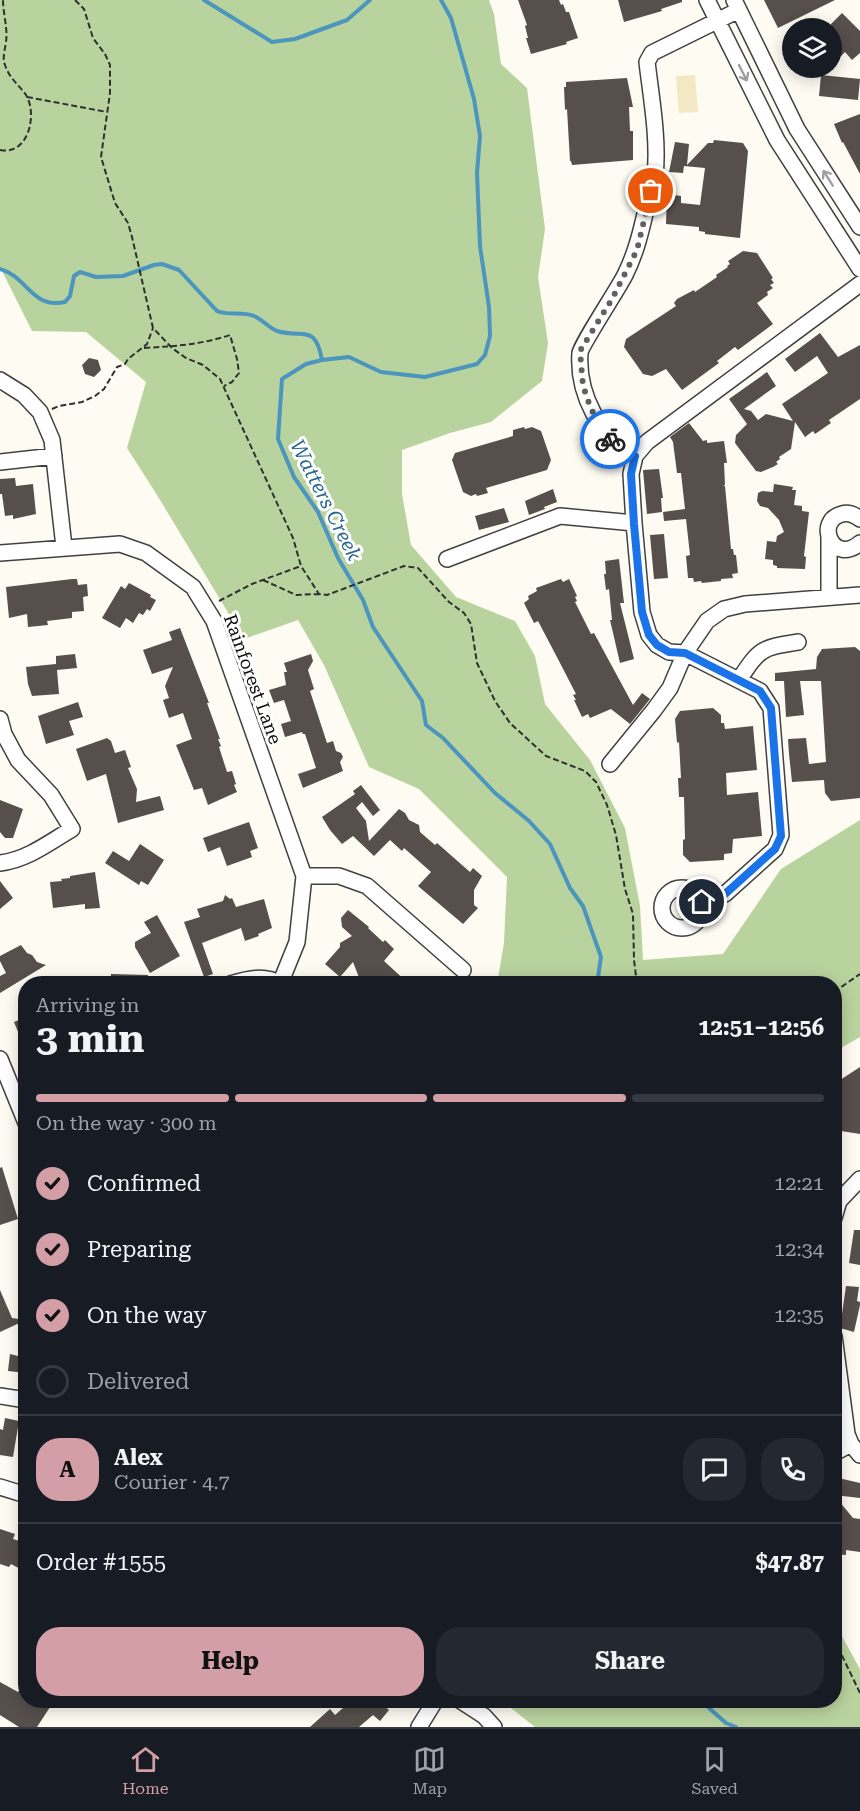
<!DOCTYPE html>
<html lang="en">
<head>
<meta charset="utf-8">
<style>
	:root { --surface:#171b24; --page:#242831; --text:#f1f3f6; --muted:#9ea1a6; --line:#363941; --accent:#d39ea5 }
	body { margin:0; font-family:"Roboto Serif",serif; background:var(--page); color:var(--text); height:100vh; display:flex; flex-direction:column; font-size:22px; white-space:nowrap }
	* { box-sizing:border-box; margin:0 }
	p { font-size:20px; color:var(--muted) }
	.icon { flex:none; width:33px; height:33px; fill:none; stroke:currentColor; stroke-width:2; stroke-linecap:round; stroke-linejoin:round }
	.map { position:relative; flex:1; overflow:hidden }
	.details { position:absolute; left:18px; top:976px; width:824px; height:732px; display:flex; flex-direction:column; background:var(--surface); border-radius:24px; box-shadow:0 3px 15px #0003 }
	.details>* { flex:none }
	.controls { position:absolute; left:782px; top:18px; display:grid; gap:12px }
	.controls a { display:grid; place-items:center; width:60px; height:60px; border-radius:50%; background:var(--surface); box-shadow:0 3px 15px #0003; font-size:30px }
	.pin { position:absolute; display:grid; place-items:center; width:51px; height:51px; color:#fff; margin:-26px; border:3px solid #fff; border-radius:50%; box-shadow:0 2px 6px #0007 }
	.courier { position:absolute; display:grid; place-items:center; width:60px; height:60px; margin:-30px; border:4px solid #1a73e8; border-radius:50%; background:#fff; color:#222; box-shadow:0 2px 8px #0007 }
	.headline em { font-style:normal; font-weight:700 }
	.headline div { display:flex; flex-direction:column-reverse }
	.headline { display:flex; align-items:center; justify-content:space-between; height:102px; padding:0 18px }
	h1 { font-size:39px; font-weight:700; line-height:45px }
	.bar { display:grid; grid-template-columns:repeat(4,1fr); gap:9px 6px; align-content:center; height:72px; padding:0 18px }
	.bar i { height:8px; border-radius:4px; background:var(--line) }
	.bar .on { background:var(--accent) }
	.bar p { grid-column:span 4 }
	.line { display:flex; align-items:center; gap:15px; padding:0 18px; border-top:2px solid var(--line) }
	.line div { flex:1 }
	.round { display:grid; place-items:center; flex:none; width:63px; height:63px; border-radius:24px; background:var(--page) }
	ol { padding:0 18px; list-style:none }
	li { display:flex; align-items:center; gap:18px; height:66px }
	li p { margin-inline-start:auto }
	li .icon { padding:6px; border-radius:50%; background:var(--accent); color:#111; stroke-width:4 }
	li:last-child { color:var(--muted) }
	li i { width:33px; height:33px; border:3px solid var(--line); border-radius:50% }
	.primary-button { display:flex; gap:12px; margin-top:auto; padding:12px 18px }
	.primary-button a { flex:1; height:69px; border-radius:24px; background:var(--accent); color:#111; font-size:24px; font-weight:700; line-height:69px; text-align:center }
	.primary-button a+a { background:var(--page); color:var(--text) }
	.menu { display:flex; justify-content:space-around; align-items:center; height:84px; border-top:2px solid var(--line); background:var(--surface); font-size:16px; color:var(--muted) }
	.menu a { display:grid; justify-items:center; gap:3px }
	.menu .on { color:var(--accent) }
	.map>svg:first-child { display:block }
</style>
</head>
<body>
<div class="map">
<svg width="860" height="1727" viewBox="0 0 860 1727">
	<rect width="100%" height="100%" fill="#fdfbf2"/>
	<path fill="#b9d39f" d="M0 0H489L494 14 501 64 527 88 545 229 538 277 548 343 542 381 491 422 450 433 402 450V494L411 545 456 597 515 621 535 656 545 704 590 760 625 828 640 906 643 960 723 954 781 869 860 820V1037L834 1052V984H497L504 943 507 877 419 789 369 767 324 665 298 620 244 639 157 495 127 448 146 382 86 332 32 331 0 267Z
		M834 1622 860 1669V1727H535L502 1701H834Z"/>
	<path fill="#f4e7c3" d="M695 75 698 112 679 113 676 76Z"/>
	<g fill="none" stroke-linecap="round" stroke-linejoin="round">
		<path stroke="#4b95be" stroke-width="4" d="M204 0 272 42 295 39 347 20 370 0
			M441 0 451 18 474 99 480 136 477 173 480 246 489 307 490 336 485 355 477 364 425 377 381 372 349 357 322 360 306 364 282 379 278 439 294 477 318 512 338 558 363 600 373 627 422 701 426 725 443 738 495 793 529 821 550 844 570 888 583 906 601 957 597 984
			M0 269C28 277 31 309 65 302L70 296 74 276 80 272 96 277 123 276 154 265 162 264 179 270 217 311C228 316 242 311 254 316 262 319 269 328 277 331 304 339 315 323 322 360
			M701 1701 726 1723 736 1727"/>
	</g>
	<path fill="#564f4c" d="M518 0H559L561 5 563 4 566 12H569L578 38 566 42 567 44 531 54 526 38H528L525 26 527 25Z
		M618 0H682V2L661 9 662 11 624 22Z
		M764 0H835L778 28Z
		M842 13 860 31V53L852 60 845 52 839 58 831 50V24Z
		M821 75 860 79 858 100 819 96Z
		M627 78 633 107H629L630 131H633V160L572 165 571 161H570L567 109 565 110 564 87H566V82Z
		M860 114V174L843 142 842 143 834 124Z
		M714 140 743 143 748 151 740 238 705 234V232L699 231V227L666 224 667 194 681 196V203L700 205 705 168 684 166 683 173 669 172 675 142 689 144 687 165 708 143H713Z
		M743 251 757 253 773 278 771 279 774 283 770 285 773 288 767 292 768 295 757 303 773 324 738 350 735 347 717 361 719 363 682 390 666 369 652 376 643 374 624 347 626 339 676 306 674 303 677 299 694 290 695 292 717 277 716 275 728 267 727 266 730 264 728 261Z
		M820 333 838 357 860 345V399L829 420 831 423 815 434 813 431 805 437 795 422 791 449 779 457 780 459 776 462 778 464 773 467 761 472 756 471 735 443 736 435 747 424 729 399 767 372 776 386 744 409 751 411 758 420 766 414 793 421 782 404 828 373 817 356 795 372 785 359Z
		M89 358 98 360 101 370 94 377 85 374 82 365Z
		M689 423 703 441 707 440V443L724 441 727 463H724L725 485 723 486H725L731 549H733L734 555H736L738 573 732 574 733 578 721 579V581L702 583 701 581 694 582 693 578H688L686 556 690 555 686 519 664 521 663 512 685 509 681 473H677L673 442 670 437Z
		M524 427 525 429 532 427 541 431 551 460 547 470 486 488 488 493 477 496 476 494 471 496 463 492 452 460 455 453 513 436V430Z
		M659 469 663 498H661L662 512 647 514 643 470Z
		M15 478 16 486 33 484 36 514 13 519V515L5 516 2 494H0V479Z
		M774 484 793 487 792 490H796L794 505 802 506V511L809 512 804 556 806 557 805 569 777 568V566L773 565V560L765 559 767 541 776 542 777 536 784 532 779 520 768 508 760 506 757 501 758 493 762 491 773 492Z
		M553 489 557 502 544 507 545 509 529 515 525 501Z
		M504 508 509 522 479 530 475 516Z
		M664 534 668 578 654 579 650 535Z
		M619 559 624 603H620L634 659 620 663 610 620H612L609 589 606 590 604 574H606L605 561Z
		M72 579H77L78 585 87 584 88 596 83 597 84 611 72 612V618L47 621 48 625 28 627 27 614 9 618 6 587Z
		M561 579 563 582 569 579 577 596 575 597 577 601 575 602 591 634 594 633 633 705 642 693 650 699 630 724 611 709 590 718 588 714 582 717 574 700H576L573 695 576 694 559 661 538 621 534 623 524 603 529 599 528 596 537 591 536 588Z
		M129 583 151 595 150 597 156 600 150 611 147 609 143 615 139 613 133 623 126 618 120 628 102 618 121 586 125 589Z
		M180 628 209 703H207L220 739H218L221 746 219 747 227 772 232 771 236 784 234 785 237 792 208 805 202 788 194 790 176 745 192 739 183 713 169 718 163 700 169 698 165 686 173 667 152 674 143 650 172 640 169 632Z
		M855 647 860 651V798L831 801 825 793 824 780 792 782 789 754 788 739 806 738 809 764 826 762 821 681H800L804 715 786 717 784 681H775V673L816 669 817 657 822 649Z
		M75 654 77 668 57 670 59 694 32 696 28 684 26 667 56 664V656Z
		M311 654 313 661 308 670 314 689 310 691 327 743 333 741 336 751 341 753 343 757 340 762 343 771 303 788 298 774 316 768 305 734H303L302 732 285 737 281 724 291 721 284 700 274 703 269 690 286 685 284 672H287L284 663Z
		M78 702 83 717 69 721 74 735 46 744 38 716Z
		M713 708 721 715V723H724L725 729 753 726 757 770 726 773 727 795 758 792 762 836 733 839 732 853 724 854V860L690 862 683 855V840L685 839 684 797H679L678 778H681L679 742 677 743 675 719 680 711Z
		M107 738 111 741 115 753 125 750 131 767 128 768 137 789 136 802 160 796 164 810 118 823 106 774 87 781 76 749Z
		M361 785 380 810 373 816 362 802 356 808 366 821 369 841 399 809 405 813 409 820 419 825 420 832 435 845 437 843 470 872 473 868 482 876 474 890V905L478 908 463 924 418 886 431 872 404 848 402 851 390 840 374 856 353 836 342 844 330 830 322 817 355 794 353 791Z
		M0 800 23 809 13 838H5L0 832Z
		M249 822 258 848 250 851 252 857 227 866 220 847 208 852 203 838Z
		M140 844 164 860 148 885 141 881 139 885 105 863 113 851 129 861Z
		M95 872 100 908 85 909V904L53 908 50 882 62 881 61 879 70 878V876Z
		M0 881 13 898 0 909Z
		M225 895 230 899 232 898 236 907 264 899 272 928 258 934 259 936 245 941 241 928 202 943 213 974 204 977 184 922 200 917 197 909 223 901Z
		M348 910 369 927 368 928 383 942 385 940 394 949 384 961 409 984H373L371 982 365 984 360 980 353 962 340 977 325 964 340 947V943L352 936 342 927 341 918Z
		M157 915 180 956 150 973 135 947V942L151 933 144 922Z
		M21 945 27 953 32 955 37 962 46 965 0 993V976L6 973 0 961V956Z
		M111 974 148 975V984H110Z
		M26 1017V1049H25L14 1022Z
		M860 1067V1134L841 1131 837 1145 834 1144V1084Z
		M2 1167 18 1219 0 1225V1168Z
		M854 1230H860V1265L849 1263Z
		M846 1286 859 1287 857 1301 860 1302V1305L854 1332 840 1328Z
		M0 1290 12 1318 26 1320 0 1332Z
		M10 1354 26 1358V1373L8 1371Z
		M5 1418 19 1421 13 1457 0 1455V1429L3 1430Z
		M834 1477 860 1483V1498L834 1495Z
		M834 1495 853 1518 860 1519V1552L846 1550V1555L834 1554Z
		M0 1529 15 1534 13 1539 26 1543V1572L11 1564 9 1567 0 1564Z
		M26 1680V1701H54L37 1727H19L0 1715V1682L18 1692Z
		M351 1701H379L389 1710 380 1721 373 1715 359 1727H310L330 1709 335 1715Z"/>
	<g fill="none" stroke-linecap="round" stroke-linejoin="round">
		<g stroke="#414141" stroke-width="18">
			<path id="minor" d="M707 0 777 140 860 269
				M734 0 797 129 860 227
				M0 380 24 395 40 412 52 440 64 547
				M635 456 647 442 860 284
				M0 462 54 456
				M860 519C855 515 849 512 842 514 814 521 833 566 860 543
				M0 553 120 544 146 553 193 587 214 621 304 876 297 942 280 984
				M447 559 560 516 634 523
				M829 597V538
				M739 680C760 648 761 648 798 642
				M0 719 4 734 18 760 51 795 72 829C50 842 27 860 0 863
				M610 764 654 710 670 688 685 653 707 621 724 609 745 604 860 595
				M304 876H339L367 886 463 970
				M662 908a20 20 0 1 1 40 0a20 20 0 1 1-40 0Z
				M702 902 725 894 775 849 781 835 771 708 760 691 685 653 669 652 657 645 649 635 642 612 634 523 631 474 635 456C600 438 577 393 580 353 581 345 618 289 625 275 637 251 642 227 648 201 650 193 654 184 655 175 659 141 651 96 647 62L652 53 739 10
				M230 984C246 979 265 974 280 984
				M0 1059 26 1123
				M834 1218 839 1201 860 1179
				M834 1336 847 1434 851 1444 860 1455
				M0 1396 26 1400
				M834 1453 851 1444
				M0 1487 26 1495
				M461 1701 484 1716 494 1727
				M419 1727 435 1701"/>
		</g>
		<path stroke="#303030" stroke-width="2" stroke-dasharray="6 3" stroke-linecap="butt" d="M75 0 84 9 93 38 105 54 110 65V93L101 157 115 203 128 223 132 237 153 328 172 348 186 358 203 365 220 379 293 538 301 566 319 594 327 595 404 566 418 568 449 602 464 613 471 624 477 663 495 701 510 723 546 756 585 771 596 782 607 805 616 835 625 889 633 914 634 960 637 984
			M27 97 107 112
			M0 150C28 156 38 115 26 95 19 85 9 78 5 65 2 58 5 50 6 42 8 28 3 14 3 0
			M144 348C176 346 199 345 230 335L237 359 239 373 232 382 224 386
			M52 409 59 406 82 402 95 396 104 389 117 367 125 364 128 359 147 344 153 328
			M263 580 296 595 319 594
			M219 601 252 584 301 566
			M834 992 860 974
			M834 1639 860 1693"/>
		<use href="#minor" stroke="#fff" stroke-width="15"/>
	</g>
	<defs><path id="oneway-shaft" d="M-6 0H5M1.5-3L5.5 0L1.5 3" fill="none" stroke-width="1.6" stroke-linecap="round" stroke-linejoin="round" transform="scale(1.5)"/></defs>
	<g stroke="#9f9f9f">
		<use href="#oneway-shaft" transform="translate(743 73) rotate(63)"/>
		<use href="#oneway-shaft" transform="translate(828 178) rotate(-122)"/>
	</g>
	<g fill="none" stroke-linecap="round" stroke-linejoin="round">
		<path stroke="#62615e" stroke-width="6" stroke-dasharray="0 10.8" d="M610 439 591 409 583 386 580 351 612 299 637 250 651 191"/>
		<path stroke="#1a73e8" stroke-width="8" d="M610 439 621 449 635 456 631 474 634 524 642 612 649 635 657 645 669 652 685 653 760 691 771 708 781 836 775 849 725 894 702 902"/>
	</g>
	<g text-anchor="middle" dominant-baseline="central" stroke-width="6" stroke-linejoin="round" paint-order="stroke">
		<g font-size="18" fill="#0e0e0e" stroke="#fff">
			<text transform="translate(253 679) rotate(70)">Rainforest Lane</text>
		</g>
		<g font-size="20" font-style="italic" fill="#256792" stroke="#fff">
			<text transform="translate(326 500) rotate(63)">Watters Creek</text>
		</g>
	</g>
</svg>
<div class="controls">
<a><svg class="icon" aria-label="layers" viewBox="0 0 24 24"><path d="M12 4l9 5-9 5-9-5zM3 14l9 5 9-5"/></svg></a>
</div>
<div class="pin" style="left:651px;top:191px;background:#ea580c"><svg class="icon" aria-label="bag" viewBox="0 0 24 24"><path d="M5 8h14l-1 12H6zM9 8a3 3 0 0 1 6 0"/></svg></div>
<div class="pin" style="left:702px;top:902px;background:#1f2937"><svg class="icon" aria-label="home" viewBox="0 0 24 24"><path d="M3 11l9-7 9 7M6 9v11h12V9"/></svg></div>
<div class="courier" style="left:610px;top:439px"><svg class="icon" aria-label="bike" viewBox="0 0 24 24"><circle cx="6" cy="16" r="4"/><circle cx="18" cy="16" r="4"/><path d="M6 16l4-8h5l3 8M10 8l3 8H6M13 5h3"/></svg></div>
<section class="details">
<div class="headline"><div><h1>3 min</h1><p>Arriving in</p></div><em>12:51–12:56</em></div>
<div class="bar"><i class="on"></i><i class="on"></i><i class="on"></i><i></i><p>On the way · 300 m</p></div>
<ol>
<li><svg class="icon" aria-label="check" viewBox="0 0 24 24"><path d="M5 12l5 5 9-10"/></svg>Confirmed<p>12:21</p></li>
<li><svg class="icon" aria-label="check" viewBox="0 0 24 24"><path d="M5 12l5 5 9-10"/></svg>Preparing<p>12:34</p></li>
<li><svg class="icon" aria-label="check" viewBox="0 0 24 24"><path d="M5 12l5 5 9-10"/></svg>On the way<p>12:35</p></li>
<li><i></i>Delivered</li>
</ol>
<div class="line" style="height:108px"><b class="round" style="background:var(--accent);color:#111">A</b><div><b>Alex</b><p>Courier · 4.7</p></div><a class="round"><svg class="icon" aria-label="chat" viewBox="0 0 24 24"><path d="M4 5h16v11H9l-5 4z"/></svg></a><a class="round"><svg class="icon" aria-label="phone" viewBox="0 0 24 24"><path d="M5 4h4l2 5-3 2q2 4 5 5l2-3 5 2v4C11 20 4 13 5 4z"/></svg></a></div>
<div class="line" style="height:78px"><div>Order #1555</div><b>$47.87</b></div>
<div class="primary-button"><a>Help</a><a>Share</a></div>
</section>
</div>
<nav class="menu">
<a class="on"><svg class="icon" aria-label="home" viewBox="0 0 24 24"><path d="M3 11l9-7 9 7M6 9v11h12V9"/></svg>Home</a>
<a><svg class="icon" aria-label="map" viewBox="0 0 24 24"><path d="M3 6l6-2 6 2 6-2v14l-6 2-6-2-6 2zM9 4v14M15 6v14"/></svg>Map</a>
<a><svg class="icon" aria-label="saved" viewBox="0 0 24 24"><path d="M7 4h10v16l-5-4-5 4z"/></svg>Saved</a>
</nav>
</body>
</html>
